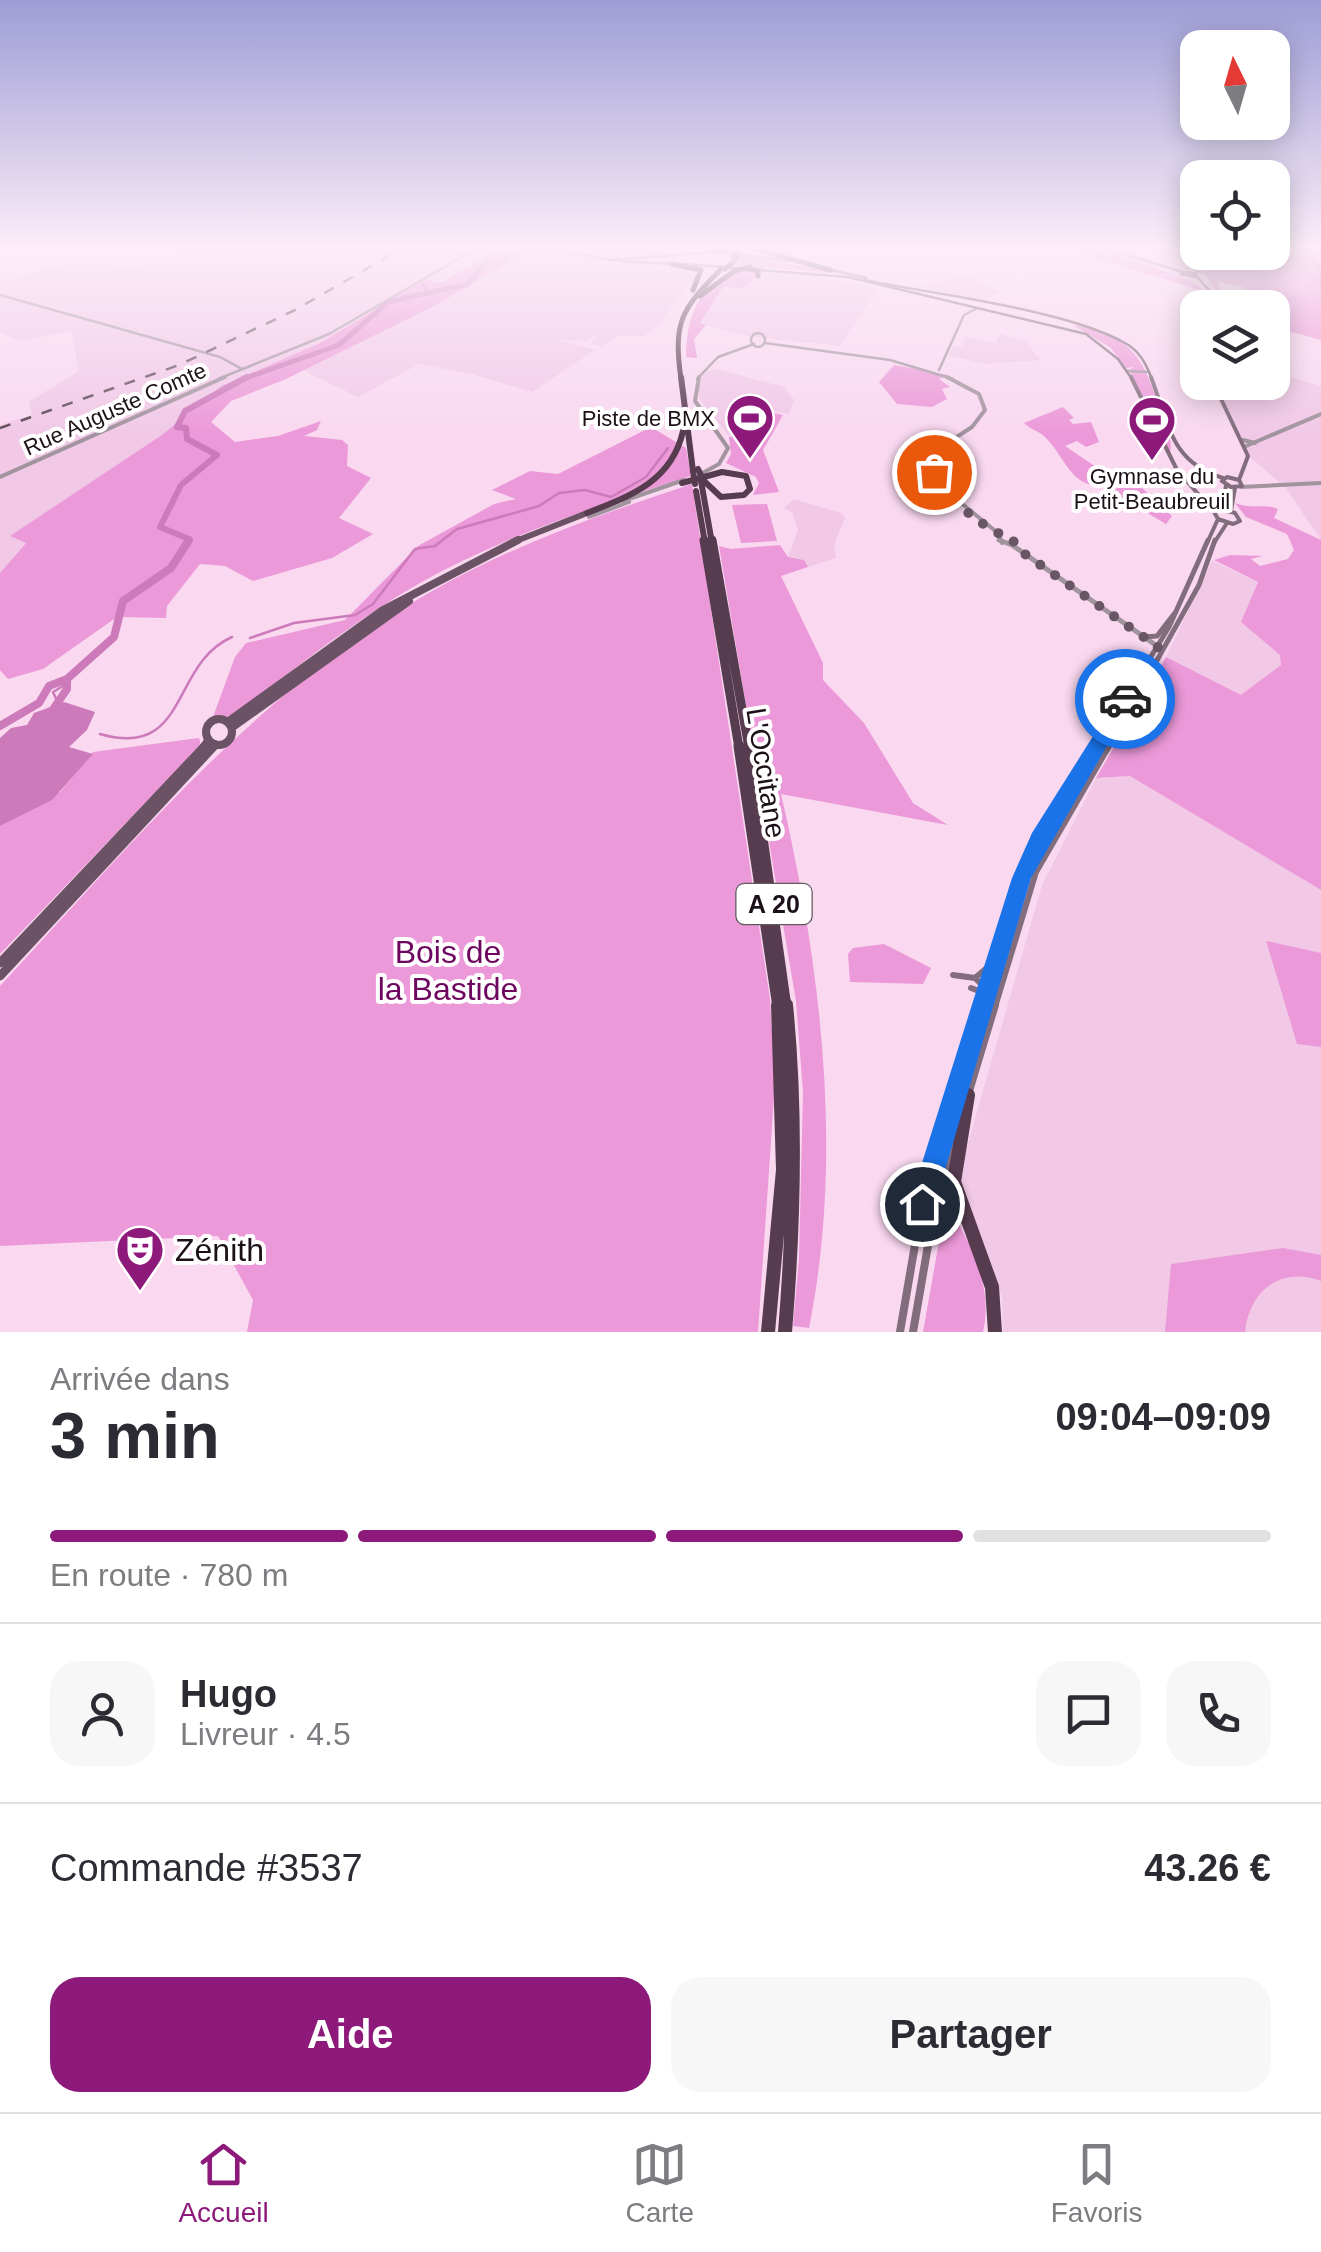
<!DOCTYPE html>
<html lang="fr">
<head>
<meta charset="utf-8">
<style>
	:root { --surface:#fff; --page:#f7f7f7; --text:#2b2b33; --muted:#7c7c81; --line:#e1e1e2; --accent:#8d197b }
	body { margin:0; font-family:Helvetica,sans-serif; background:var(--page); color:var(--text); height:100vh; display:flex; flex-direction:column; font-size:38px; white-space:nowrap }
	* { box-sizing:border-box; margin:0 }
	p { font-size:32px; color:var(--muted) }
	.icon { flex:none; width:55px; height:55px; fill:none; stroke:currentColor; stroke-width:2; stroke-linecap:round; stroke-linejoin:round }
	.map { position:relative; height:1332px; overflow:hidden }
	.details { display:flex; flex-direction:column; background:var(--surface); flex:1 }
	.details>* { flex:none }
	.needle { width:65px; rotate:355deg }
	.controls { position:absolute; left:1180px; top:30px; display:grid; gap:20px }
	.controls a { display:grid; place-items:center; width:110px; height:110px; border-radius:20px; background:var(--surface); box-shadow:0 5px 25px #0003; font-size:50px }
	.pin { position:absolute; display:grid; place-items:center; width:85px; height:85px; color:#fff; margin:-42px; border:5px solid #fff; border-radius:50%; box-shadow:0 2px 10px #0007 }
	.courier { position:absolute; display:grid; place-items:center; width:100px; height:100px; margin:-50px; border:8px solid #1a73e8; border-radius:50%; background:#fff; color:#222; box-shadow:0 2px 12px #0007 }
	.overview em { font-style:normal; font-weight:600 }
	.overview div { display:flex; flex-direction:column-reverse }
	.overview { display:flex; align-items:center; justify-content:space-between; height:170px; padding:0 50px }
	h1 { font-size:65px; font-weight:600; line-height:75px }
	.bar { display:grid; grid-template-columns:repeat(4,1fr); gap:15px 10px; align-content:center; height:120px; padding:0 50px }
	.bar i { height:12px; border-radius:8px; background:var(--line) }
	.bar .active { background:var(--accent) }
	.bar p { grid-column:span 4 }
	.line { display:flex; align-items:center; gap:25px; padding:0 50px; border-top:2px solid var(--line) }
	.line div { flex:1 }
	.round { display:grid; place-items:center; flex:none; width:105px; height:105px; border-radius:30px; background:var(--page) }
	.action { display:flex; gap:20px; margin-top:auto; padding:20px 50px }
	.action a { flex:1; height:115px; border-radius:30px; background:var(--accent); color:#fff; font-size:40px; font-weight:600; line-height:115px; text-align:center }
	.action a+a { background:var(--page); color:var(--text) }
	.tabs { display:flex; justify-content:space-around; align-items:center; height:140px; border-top:2px solid var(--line); background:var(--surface); font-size:28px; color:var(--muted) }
	.tabs a { display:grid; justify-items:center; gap:5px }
	.tabs .active { color:var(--accent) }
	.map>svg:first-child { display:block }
</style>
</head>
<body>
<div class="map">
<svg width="1321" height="1332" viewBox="0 0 1321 1332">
	<rect width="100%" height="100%" fill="#f9d8f0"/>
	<path fill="#f1c9e7" d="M202 248 494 251 441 283 426 279 320 343 221 386 162 435 12 537 26 542 0 573V425L32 415 29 402 79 371 72 331 20 341 0 332V279H18L30 272 96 259 109 267 131 269Z
		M533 248H726L625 257 624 262 690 267 700 274 686 286 663 321 644 336H618L602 346 591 344 599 332 587 341 560 340 595 350 532 392 472 374 419 364 358 397 300 369 438 304Z
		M764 271 796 273 879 289 839 346 746 336 700 323 722 288H742Z
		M967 276 1003 292 980 301 919 286Z
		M1000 334 1025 341 1040 360 985 364 949 355 953 346 961 347 965 337 995 343Z
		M717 369 784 387 794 400 789 414 750 406 729 436 699 398V382L705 372Z
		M1273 372 1321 386V540L1286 488 1250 457 1209 383 1272 382Z
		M794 499 841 513 845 518 834 545 836 558 808 567 804 560 788 557 798 530 792 512 784 508Z
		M1212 561 1258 582 1242 622 1281 655V665L1241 696 1166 657Z
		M1130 776 1321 890V953L1266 942 1297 1044 1321 1047V1332H1003L1002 1296 964 1202 960 1171 1042 885 1096 778Z"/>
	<path fill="#eb99d8" d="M482 248H533L438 304 286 379 231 401 211 422 235 442 278 436 321 421 317 430 304 436 342 440 348 445 347 466 371 478 339 518 373 534 332 558 253 581 225 566 200 564 167 606 166 618 117 617 43 669 8 679 0 670V573L26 543 10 536 162 435 221 386 320 343 426 279 441 283 493 252Z
		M1080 248H1098L1171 273 1177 276 1165 274 1191 281 1206 292 1098 259Z
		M1192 248 1198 252 1218 253 1223 260 1275 264 1292 255 1273 248H1321V340L1273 327V316L1289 304 1245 293 1247 288 1220 282 1217 294 1205 274 1198 272Z
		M742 255 846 274 762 267 765 270 743 288 723 287 700 323 706 325 694 339 697 358 686 357C687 309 700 284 749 266L732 265Z
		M1073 325C1135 334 1145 363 1162 415 1166 428 1173 440 1170 452L1129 370 1134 367 1126 368 1111 348Z
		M894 365 949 375 939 379 950 387 942 389 947 399 932 407 897 404 879 382Z
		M1063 407 1074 418 1069 420 1073 424 1091 422 1099 442 1086 447 1077 441 1065 446 1099 469 1087 475 1105 485C1071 490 1066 457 1044 436 1038 431 1030 429 1024 423Z
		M752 408 783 415 763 450 779 492 753 495 759 483 756 477 726 463 731 454 729 437 738 435Z
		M651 427 686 448 691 476C598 506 505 535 420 583 351 623 289 672 227 722L213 717 235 657 246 643 345 620 418 546 494 504 516 499 492 490 530 471 558 474Z
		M692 484 770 999 775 1082 758 1332H247L253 1300 218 1236 0 1246V986C131 845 257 691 427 594 510 546 601 514 692 484Z
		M1139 485 1172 516 1166 524 1107 489Z
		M1235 503C1251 510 1266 503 1278 509L1274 518 1321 540V890L1130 776 1096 778 1166 657 1241 695 1281 665 1280 655 1241 622 1258 582 1214 560 1230 555 1263 556 1251 559 1260 566 1288 559 1294 550 1287 534 1309 543 1246 517Z
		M767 504 777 541 741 543 732 505Z
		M780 545 788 557 804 560 808 567 781 576 823 663V680L864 723 913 803 948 825 781 794C821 966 844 1154 809 1328L793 1326 799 1259 803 1092 796 1001 719 546 731 549Z
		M199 738 201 745 0 954V826L41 805 52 792H60L93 752Z
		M1266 941 1321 953V1047L1297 1044Z
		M884 944 931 968 923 984 850 982 848 954 853 948Z
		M946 1202C969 1240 994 1286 983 1332H923Z
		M1283 1248 1321 1255V1281C1281 1266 1249 1291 1245 1332H1165L1171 1264Z"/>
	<path fill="#cc7aba" d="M64 702 95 712 87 730 69 747 93 754 52 800 0 826V738L11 728 27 725 34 713Z"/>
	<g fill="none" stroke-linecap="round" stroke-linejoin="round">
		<path stroke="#cc7aba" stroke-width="2.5" d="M1318 254 1311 259 1320 268 1321 283
			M422 283 429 294
			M250 638 294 623 355 615 373 604 415 549 435 546 457 529 539 506 559 493 585 490 611 497 646 477 668 448
			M57 701 53 692 63 686
			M100 734C189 760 170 664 232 637"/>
		<path stroke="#cc7aba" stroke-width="5" d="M243 379 339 345 388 302 468 284 486 262 497 263 521 248"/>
		<path stroke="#cc7aba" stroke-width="6" d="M188 543 189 539 160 527 181 485 217 455 187 439 186 428 177 427 185 411 247 377"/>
		<path stroke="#cc7aba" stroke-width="8" d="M54 708 67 689V679
			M0 726 39 703 49 686 67 679 114 637 123 601 171 568 189 540"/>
		<path stroke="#a2949e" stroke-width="2.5" d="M1192 248 1199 267 1195 274
			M0 295 220 357 242 369
			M751 340a7 7 0 1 1 14 0a7 7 0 1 1-14 0Z
			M765 343 890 360 953 379
			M939 370 964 315 976 309
			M1127 371 1149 372
			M218 379 329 334 477 248
			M697 379 718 357 754 344"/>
		<path stroke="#a2949e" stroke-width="4" d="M947 377 979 394 985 410 972 427 938 449 935 473 949 493 999 534 1002 543
			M1152 413 1163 414
			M1243 440 1255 443
			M1246 446 1321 414
			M699 475 719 464 728 448 695 401 699 377
			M0 477 225 377
			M1241 487 1321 483
			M623 501 684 480
			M589 517 629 502"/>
		<path stroke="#a2949e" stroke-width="5" d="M999 540 1012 545V540
			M1012 545 1157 646"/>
		<path stroke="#826d7c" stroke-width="2.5" d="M549 248 610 260
			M1104 248 1183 272
			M620 258 611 260 714 252 791 261
			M621 261 673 264
			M684 264 848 277 1086 334 1118 359 1132 379
			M827 269 866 278
			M1188 272 1195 274 1197 277 1180 274Z
			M1197 277 1211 292 1216 308
			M864 280C934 294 1067 310 1125 343 1140 351 1146 364 1152 379"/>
		<path stroke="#826d7c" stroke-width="4" d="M1131 377 1177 470 1214 512
			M1151 377C1169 424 1170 462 1223 478
			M1213 382 1248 456 1239 480
			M1227 477 1239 480 1242 486 1231 487 1222 481Z
			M1220 509 1235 513 1240 521 1233 524 1218 519 1214 512Z
			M1223 509 1226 485
			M1231 511 1235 488
			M1207 543 1218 519
			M1214 543 1227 523"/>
		<path stroke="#826d7c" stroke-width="5" d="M1144 637 1157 636 1174 614
			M1095 748 1169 627 1208 540
			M1108 748 1199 585 1215 540"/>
		<path stroke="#826d7c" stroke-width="6" d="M953 975 975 978 992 995 989 1007
			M975 978 988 967 997 949
			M971 988 987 994
			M982 1007 1021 878 1039 839 1096 746
			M995 1007 1036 872 1109 746"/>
		<path stroke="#826d7c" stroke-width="8" d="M986 1024 990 1005
			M969 1091 995 1005
			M900 1332 922 1204 982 1005
			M913 1332 935 1205 955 1140"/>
		<path stroke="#6b5264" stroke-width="6" d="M511 543 587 513"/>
		<path stroke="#6b5264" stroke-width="8" d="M206 732a13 13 0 1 1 26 0a13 13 0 1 1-26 0Z
			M229 721 383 610 518 540
			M234 726 409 601
			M203 748 207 742
			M212 748 215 744"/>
		<path stroke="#6b5264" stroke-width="9" d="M0 963 205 746
			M0 976 214 746"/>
		<path stroke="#573c50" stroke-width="5" d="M752 248 830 270
			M714 252 729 248
			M672 264 701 270 693 290
			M731 264 738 256
			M746 268 758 271V276
			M700 296 734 271 750 267
			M681 379C673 321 681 310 721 269"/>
		<path stroke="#573c50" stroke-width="6" d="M681 377 693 471
			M701 481 712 543
			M682 483 722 472 746 476 750 489 744 495 721 497 704 481
			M696 491 705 543
			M587 513C631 496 672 481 683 431"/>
		<path stroke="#573c50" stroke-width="9" d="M704 540 739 748
			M712 540 749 748"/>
		<path stroke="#573c50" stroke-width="11" d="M739 746 778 1007
			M749 746 786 1007"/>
		<path stroke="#573c50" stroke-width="14" d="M968 1095 954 1182 992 1287 995 1332
			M768 1332 783 1170 778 1005
			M785 1332C794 1223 797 1114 786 1005"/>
		<path stroke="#5d4b58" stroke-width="2.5" stroke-dasharray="11 11" stroke-linecap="butt" d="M0 428 179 365 295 310 403 248"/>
		<path stroke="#573c50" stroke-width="5" d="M733 256 737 251
			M725 269 731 264"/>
		<path stroke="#573c50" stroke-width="6" d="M698 469 704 481
			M693 471 695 484"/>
	</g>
	<linearGradient id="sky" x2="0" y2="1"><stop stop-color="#9d9dd6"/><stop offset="0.57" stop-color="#fcedf8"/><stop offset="1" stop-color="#fcedf8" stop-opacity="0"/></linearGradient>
	<rect width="1321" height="434" fill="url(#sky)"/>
	<path fill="#1a73e8" d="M1125 693 1134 699 1031 878 935 1204 931 1213 922 1217 913 1213 909 1204 1012 878 1032 833 1119 695Z"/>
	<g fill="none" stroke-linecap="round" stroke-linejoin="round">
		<path stroke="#695664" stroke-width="10" stroke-dasharray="0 18" d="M934 472C944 498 987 531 1012 539L1019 550 1158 647 1125 699"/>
	</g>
	<defs>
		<g id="stadium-pin" transform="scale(2.5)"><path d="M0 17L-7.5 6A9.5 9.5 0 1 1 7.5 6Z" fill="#8d197b" stroke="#fff"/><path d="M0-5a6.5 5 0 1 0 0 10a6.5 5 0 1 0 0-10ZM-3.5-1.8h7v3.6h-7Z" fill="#fff"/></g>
		<g id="theatre-pin" transform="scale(2.5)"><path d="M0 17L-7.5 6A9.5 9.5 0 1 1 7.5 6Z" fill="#8d197b" stroke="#fff"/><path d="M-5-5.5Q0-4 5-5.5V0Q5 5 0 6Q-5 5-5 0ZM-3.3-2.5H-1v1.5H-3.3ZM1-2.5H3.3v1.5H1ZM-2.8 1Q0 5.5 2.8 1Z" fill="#fff"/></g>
	</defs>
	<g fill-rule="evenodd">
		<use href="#stadium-pin" x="750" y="418"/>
		<use href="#stadium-pin" x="1152" y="420"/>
		<use href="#theatre-pin" x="140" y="1250"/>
	</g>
	<g text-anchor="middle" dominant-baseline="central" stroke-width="8" stroke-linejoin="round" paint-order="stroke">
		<g font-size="22" fill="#1c1019" stroke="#fff">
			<text transform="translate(115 409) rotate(-24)">Rue Auguste Comte</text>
		</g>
		<g font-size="22" fill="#1c1019" stroke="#fff" text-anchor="end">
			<text x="715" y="418">Piste de BMX</text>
			<text x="1152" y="476" text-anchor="middle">Gymnase du<tspan x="1152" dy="25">Petit-Beaubreuil</tspan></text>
		</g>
		<rect fill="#fff" stroke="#60585e" stroke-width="2.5" x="736.5" y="884" width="75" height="40" rx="8"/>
		<g font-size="25" font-weight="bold" fill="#1c1019">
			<text x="774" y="904">A 20</text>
		</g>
		<g font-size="28" fill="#1c1019" stroke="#fff">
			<text transform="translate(766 773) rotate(81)">L'Occitane</text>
		</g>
		<g font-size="32" fill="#6e065f" stroke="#fff">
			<text x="448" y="952">Bois de<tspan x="448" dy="37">la Bastide</tspan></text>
		</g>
		<g font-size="32" fill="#1c1019" stroke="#fff" text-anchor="start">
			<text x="175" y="1250">Zénith</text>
		</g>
	</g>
</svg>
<div class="controls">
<a><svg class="needle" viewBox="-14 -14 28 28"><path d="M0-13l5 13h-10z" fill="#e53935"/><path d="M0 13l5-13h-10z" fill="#7c7c81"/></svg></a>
<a><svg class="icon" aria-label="locate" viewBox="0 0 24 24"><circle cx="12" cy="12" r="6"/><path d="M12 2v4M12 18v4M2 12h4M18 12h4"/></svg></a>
<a><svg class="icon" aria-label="layers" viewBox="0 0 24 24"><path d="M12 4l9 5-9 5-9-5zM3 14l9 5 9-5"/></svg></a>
</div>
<div class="pin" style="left:934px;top:472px;background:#ea580c"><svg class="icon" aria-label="bag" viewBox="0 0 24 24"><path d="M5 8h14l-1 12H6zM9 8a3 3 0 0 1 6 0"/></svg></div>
<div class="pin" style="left:922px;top:1204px;background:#1f2937"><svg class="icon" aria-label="home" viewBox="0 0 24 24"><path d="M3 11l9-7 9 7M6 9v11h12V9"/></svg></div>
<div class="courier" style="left:1125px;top:699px"><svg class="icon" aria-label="car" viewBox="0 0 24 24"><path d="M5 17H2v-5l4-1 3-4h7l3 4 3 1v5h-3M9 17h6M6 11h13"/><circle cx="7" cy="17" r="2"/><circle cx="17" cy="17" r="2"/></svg></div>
</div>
<section class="details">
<div class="overview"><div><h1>3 min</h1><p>Arrivée dans</p></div><em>09:04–09:09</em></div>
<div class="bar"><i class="active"></i><i class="active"></i><i class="active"></i><i></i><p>En route · 780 m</p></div>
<div class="line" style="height:180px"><a class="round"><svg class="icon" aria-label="person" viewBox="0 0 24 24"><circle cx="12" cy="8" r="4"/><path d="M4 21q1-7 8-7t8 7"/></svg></a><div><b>Hugo</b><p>Livreur · 4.5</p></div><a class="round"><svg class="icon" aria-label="chat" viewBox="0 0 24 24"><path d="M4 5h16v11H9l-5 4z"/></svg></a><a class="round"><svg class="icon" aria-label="phone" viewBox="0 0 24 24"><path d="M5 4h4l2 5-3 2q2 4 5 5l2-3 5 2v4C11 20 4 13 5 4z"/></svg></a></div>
<div class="line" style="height:130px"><div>Commande #3537</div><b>43.26 €</b></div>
<div class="action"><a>Aide</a><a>Partager</a></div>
</section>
<nav class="tabs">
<a class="active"><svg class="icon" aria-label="home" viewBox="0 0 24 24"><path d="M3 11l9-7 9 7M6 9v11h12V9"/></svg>Accueil</a>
<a><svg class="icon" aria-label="map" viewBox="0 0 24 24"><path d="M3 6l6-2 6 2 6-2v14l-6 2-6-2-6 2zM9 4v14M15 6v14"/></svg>Carte</a>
<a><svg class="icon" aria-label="saved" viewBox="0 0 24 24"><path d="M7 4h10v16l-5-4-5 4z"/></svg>Favoris</a>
</nav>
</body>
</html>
